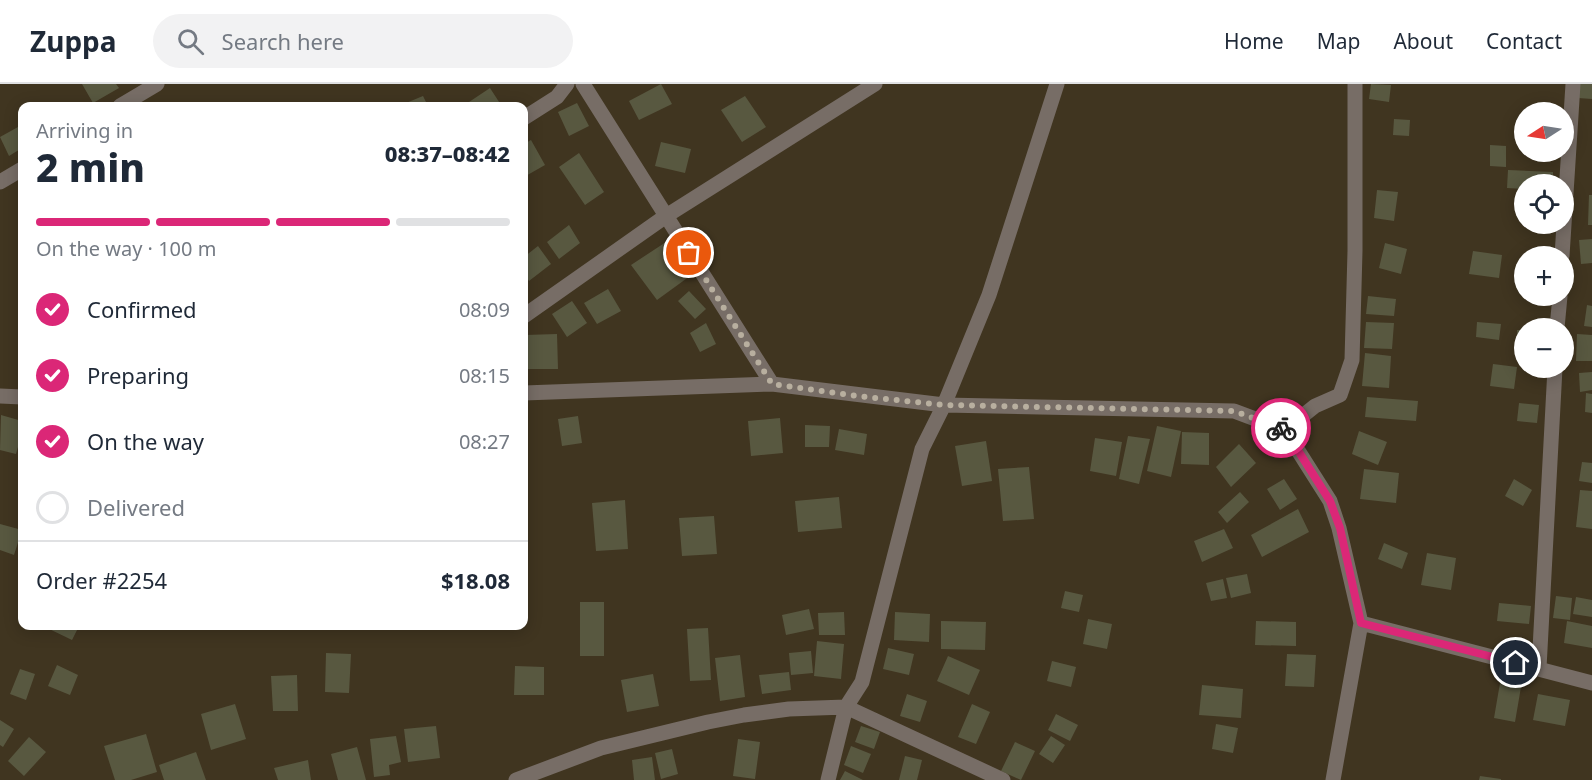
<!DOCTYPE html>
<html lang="en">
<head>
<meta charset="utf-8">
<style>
	:root { --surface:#fff; --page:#f2f2f3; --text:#1f2937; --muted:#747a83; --line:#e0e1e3; --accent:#db2777 }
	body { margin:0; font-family:"Noto Sans",sans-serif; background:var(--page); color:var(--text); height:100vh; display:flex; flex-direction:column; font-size:22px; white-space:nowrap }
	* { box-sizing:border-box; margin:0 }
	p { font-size:20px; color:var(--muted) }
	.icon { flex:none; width:33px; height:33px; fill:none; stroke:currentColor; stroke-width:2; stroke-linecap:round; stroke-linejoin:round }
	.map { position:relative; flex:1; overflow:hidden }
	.drawer { position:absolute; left:18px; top:18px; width:510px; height:528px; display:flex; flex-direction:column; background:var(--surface); border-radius:12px; box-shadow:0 3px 15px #0003 }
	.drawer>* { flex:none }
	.needle { width:39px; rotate:258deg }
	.buttons { position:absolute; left:1514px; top:18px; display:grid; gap:12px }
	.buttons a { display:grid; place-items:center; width:60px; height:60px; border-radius:50%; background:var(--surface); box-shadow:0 3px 15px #0003; font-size:30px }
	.pin { position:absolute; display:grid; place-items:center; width:51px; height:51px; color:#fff; margin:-26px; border:3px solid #fff; border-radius:50%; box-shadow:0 2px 6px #0007 }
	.courier { position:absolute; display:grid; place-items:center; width:60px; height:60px; margin:-30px; border:4px solid #db2777; border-radius:50%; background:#fff; color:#222; box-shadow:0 2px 8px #0007 }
	.head em { font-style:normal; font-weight:800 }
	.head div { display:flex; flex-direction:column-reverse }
	.head { display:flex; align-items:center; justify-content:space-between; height:102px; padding:0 18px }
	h1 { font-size:39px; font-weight:800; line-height:45px }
	.bar { display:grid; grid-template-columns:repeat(4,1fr); gap:9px 6px; align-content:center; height:72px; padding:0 18px }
	.bar i { height:8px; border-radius:4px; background:var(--line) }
	.bar .selected { background:var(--accent) }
	.bar p { grid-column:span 4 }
	.line { display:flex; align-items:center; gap:15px; padding:0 18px; border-top:2px solid var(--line) }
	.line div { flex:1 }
	ol { padding:0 18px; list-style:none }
	li { display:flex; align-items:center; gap:18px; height:66px }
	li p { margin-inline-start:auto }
	li .icon { padding:6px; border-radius:50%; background:var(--accent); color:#fff; stroke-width:4 }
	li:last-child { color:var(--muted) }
	li i { width:33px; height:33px; border:3px solid var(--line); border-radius:50% }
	header { display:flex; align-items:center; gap:36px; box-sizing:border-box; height:84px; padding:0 30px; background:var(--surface); border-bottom:2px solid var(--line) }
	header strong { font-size:28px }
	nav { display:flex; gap:33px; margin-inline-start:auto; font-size:21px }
	.search { width:420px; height:54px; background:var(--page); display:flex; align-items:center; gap:15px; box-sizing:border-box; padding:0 21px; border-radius:33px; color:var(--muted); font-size:22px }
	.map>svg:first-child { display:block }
</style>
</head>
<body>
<header>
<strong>Zuppa</strong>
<div class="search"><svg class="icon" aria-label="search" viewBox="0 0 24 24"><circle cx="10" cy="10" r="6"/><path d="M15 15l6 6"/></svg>Search here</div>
<nav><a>Home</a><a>Map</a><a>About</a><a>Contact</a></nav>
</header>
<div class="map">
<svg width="1592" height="696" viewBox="0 0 1592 696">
	<rect width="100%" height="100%" fill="#403520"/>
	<path fill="#585840" d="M82 0H116L119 4 93 19Z
		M661 0 672 20 639 36 629 17Z
		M1371 0 1391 1 1389 18 1369 15Z
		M1580 0H1592V15L1578 14Z
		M490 4 501 21 498 22H472L469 18Z
		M423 12 428 22H407L406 19Z
		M745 12 766 43 742 58 721 26Z
		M577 19 589 42 569 52 558 28Z
		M1394 35 1410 36 1409 52 1393 51Z
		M18 43 22 51V64L9 72 0 53Z
		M531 56 545 81 524 93V60Z
		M661 58 691 65 685 89 655 82Z
		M1490 61 1506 62V83L1490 82Z
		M579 69 604 108 585 121 559 83Z
		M1508 86 1553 88V100H1524V105L1507 104Z
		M1377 106 1398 108 1394 137 1374 134Z
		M1589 111H1592V141H1588Z
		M569 141 580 159 559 175 547 158Z
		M1592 155V179L1581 180 1579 156Z
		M666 158 690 192 657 216 631 181Z
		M1385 159 1407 165 1401 190 1379 184Z
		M538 162 551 180 529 197 524 189V173Z
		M1473 167 1502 171 1499 194 1469 190Z
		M608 205 621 227 597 240 584 219Z
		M689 207 706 225 695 235 678 217Z
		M1368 212 1396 215 1394 232 1366 230Z
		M572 217 587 239 567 253 552 230Z
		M1587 221 1592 222V243L1584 242Z
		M1366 238 1394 239 1392 265 1364 264Z
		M1477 238 1501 240 1499 256 1476 253Z
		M706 239 716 260 700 268 690 249Z
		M1517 246H1524V270H1517Z
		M557 250 558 285H525V251Z
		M1577 250 1592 251V277H1576Z
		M1365 269 1391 272 1389 304 1362 302Z
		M1493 280 1517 283 1514 305 1490 302Z
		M1592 288V306L1580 308 1579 289Z
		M1586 309 1592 310V329L1585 328Z
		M1367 313 1418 317 1416 337 1365 333Z
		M1519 319 1539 321 1537 339 1517 337Z
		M1 331 22 337V349L16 370 0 366Z
		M578 332 582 359 562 362 558 335Z
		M780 334 783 369 751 372 748 337Z
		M805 341 830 342 829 363H805Z
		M1157 342 1181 347 1171 393 1147 387Z
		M839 345 867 350 864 371 835 366Z
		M1359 347 1387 358 1378 381 1352 370Z
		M1182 348 1209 349V381L1181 380Z
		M1128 352 1150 355 1139 400 1119 395Z
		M1095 354 1122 358 1116 392 1090 387Z
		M986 357 992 397 962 402 955 362Z
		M1239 360 1256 379 1231 403 1216 383Z
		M1582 378 1592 379V399L1579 397Z
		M1029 383 1034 435 1003 437 998 385Z
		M1364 385 1399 389 1396 419 1360 415Z
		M1284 395 1297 415 1280 426 1267 405Z
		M1514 395 1532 406 1523 422 1505 412Z
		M1580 406 1592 407V445L1576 443Z
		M1240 408 1249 418 1227 439 1218 428Z
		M839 413 842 444 798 448 795 417Z
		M625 416 628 465 596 467 592 419Z
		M1298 425 1309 448 1262 473 1251 451Z
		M714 432 717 470 682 472 679 434Z
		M0 440 22 446 14 471 0 466Z
		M1224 445 1233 464 1202 478 1194 457Z
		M1384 459 1408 469 1402 485 1378 475Z
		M1427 469 1456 474 1451 506 1421 501Z
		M1247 490 1251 509 1231 514 1226 494Z
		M1223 495 1227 514 1211 517 1206 499Z
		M1065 507 1083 511 1079 528 1061 524Z
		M1556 512 1572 514 1570 536 1553 534Z
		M1576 513 1592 516V533L1573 530Z
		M580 518H604V572H580Z
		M1499 519 1531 522 1529 540 1497 537Z
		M809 525 814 545 786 551 782 531Z
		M844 528 845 551H819L818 529Z
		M895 528 930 530 929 558 894 556Z
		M1088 535 1112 540 1107 565 1083 560Z
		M941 537 986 538 985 566 941 565Z
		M1256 537 1296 538V562L1255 561Z
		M1567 537 1592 542V564L1564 559Z
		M43 542H79L72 556Z
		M708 544 711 596 690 597 687 545Z
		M817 557 844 560 841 595 814 592Z
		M888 564 914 570 909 591 883 585Z
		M811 567 813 589 791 591 789 569Z
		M326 569 351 570 349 609 325 608Z
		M1287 570 1316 571 1314 603 1285 602Z
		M740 571 745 613 720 617 715 574Z
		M948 572 980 586 969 611 937 597Z
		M1052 577 1076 583 1071 603 1047 597Z
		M57 581 78 591 70 611 48 602Z
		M515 582 544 583V611H514Z
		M20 585 35 590 26 616 10 610Z
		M789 588 791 606 762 610 759 591Z
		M653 590 659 622 627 628 621 596Z
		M297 591 298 627H273L271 592Z
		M1500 599 1521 603 1515 638 1494 634Z
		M1202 601 1243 605 1241 634 1199 631Z
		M907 610 927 617 920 638 900 632Z
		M1538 610 1570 616 1565 642 1533 636Z
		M235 620 246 655 211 666 201 630Z
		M972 620 990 628 976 660 958 653Z
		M1056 630 1078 641 1070 657 1048 646Z
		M0 636 14 645 3 663 0 661Z
		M1216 640 1238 644 1233 669 1212 665Z
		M436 642 440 674 408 678 404 645Z
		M861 642 880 648 874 665 855 658Z
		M146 650 157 688 131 696H115L104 662Z
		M396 652 401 678 389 681 390 691 374 693 370 655Z
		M1051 652 1065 661 1053 679 1039 670Z
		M29 653 46 668 24 692 8 677Z
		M738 655 760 658 755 695 733 692Z
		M1015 658 1035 667 1021 696 1001 687Z
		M851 662 871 670 863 689 844 681Z
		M357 663 366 696H338L331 670Z
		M672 665 678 690 661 695 655 669Z
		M196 668 206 696H164L159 681Z
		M905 672 922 676 917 696H899Z
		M652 673 655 696H634L632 676Z
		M308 676 311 696H278L274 684Z
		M845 687 863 696H840Z
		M1480 692 1501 695V696H1479Z"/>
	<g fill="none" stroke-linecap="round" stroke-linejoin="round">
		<path stroke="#776d66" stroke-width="15" d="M583 0 772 300
			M120 22 157 0
			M524 34 557 13 567 0
			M0 98 22 85
			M1562 172 1573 0
			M524 232 666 132 875 0
			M1557 244 1560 212
			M524 309 772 300 944 321 1234 327 1285 346 1330 417 1339 444 1361 539 1333 696
			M0 312 22 313
			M1285 346 1315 322 1340 311 1352 276 1355 167V0
			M1361 539 1592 599
			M1539 584 1555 284
			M516 696 601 664 708 638 744 631 789 625 846 623 1003 696
			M828 696 846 623 862 598 922 365 944 321 989 211 1057 0"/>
	</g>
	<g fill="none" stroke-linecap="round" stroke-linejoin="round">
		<path stroke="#b8af9f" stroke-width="6" stroke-dasharray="0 10.8" d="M689 169 772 300 857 312 944 321 1234 327 1281 344"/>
		<path stroke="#db2777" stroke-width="8" d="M1281 344 1285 346 1330 417 1340 444 1361 539 1516 579"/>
	</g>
</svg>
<div class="buttons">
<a><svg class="needle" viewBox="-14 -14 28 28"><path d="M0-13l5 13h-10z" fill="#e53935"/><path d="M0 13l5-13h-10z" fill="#747a83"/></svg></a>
<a><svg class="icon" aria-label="locate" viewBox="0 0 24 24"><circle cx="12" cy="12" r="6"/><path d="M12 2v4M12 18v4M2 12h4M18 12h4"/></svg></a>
<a>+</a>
<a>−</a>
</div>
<div class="pin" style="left:689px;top:169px;background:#ea580c"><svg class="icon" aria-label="bag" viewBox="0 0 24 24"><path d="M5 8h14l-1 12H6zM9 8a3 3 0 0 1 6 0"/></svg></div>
<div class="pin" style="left:1516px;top:579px;background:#1f2937"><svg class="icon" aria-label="home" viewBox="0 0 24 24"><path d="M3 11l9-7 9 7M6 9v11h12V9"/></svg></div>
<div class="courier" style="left:1281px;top:344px"><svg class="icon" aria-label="bike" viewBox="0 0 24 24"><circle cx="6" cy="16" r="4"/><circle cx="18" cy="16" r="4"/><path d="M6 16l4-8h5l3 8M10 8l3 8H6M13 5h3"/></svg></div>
<section class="drawer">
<div class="head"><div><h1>2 min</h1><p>Arriving in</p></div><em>08:37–08:42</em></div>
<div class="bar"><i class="selected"></i><i class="selected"></i><i class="selected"></i><i></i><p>On the way · 100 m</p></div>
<ol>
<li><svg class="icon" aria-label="check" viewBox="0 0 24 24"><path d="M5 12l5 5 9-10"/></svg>Confirmed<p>08:09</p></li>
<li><svg class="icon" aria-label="check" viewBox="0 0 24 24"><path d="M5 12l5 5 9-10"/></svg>Preparing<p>08:15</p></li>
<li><svg class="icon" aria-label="check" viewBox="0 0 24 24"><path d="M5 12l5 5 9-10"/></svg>On the way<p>08:27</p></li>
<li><i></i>Delivered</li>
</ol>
<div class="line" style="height:78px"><div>Order #2254</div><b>$18.08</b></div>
</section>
</div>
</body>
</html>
